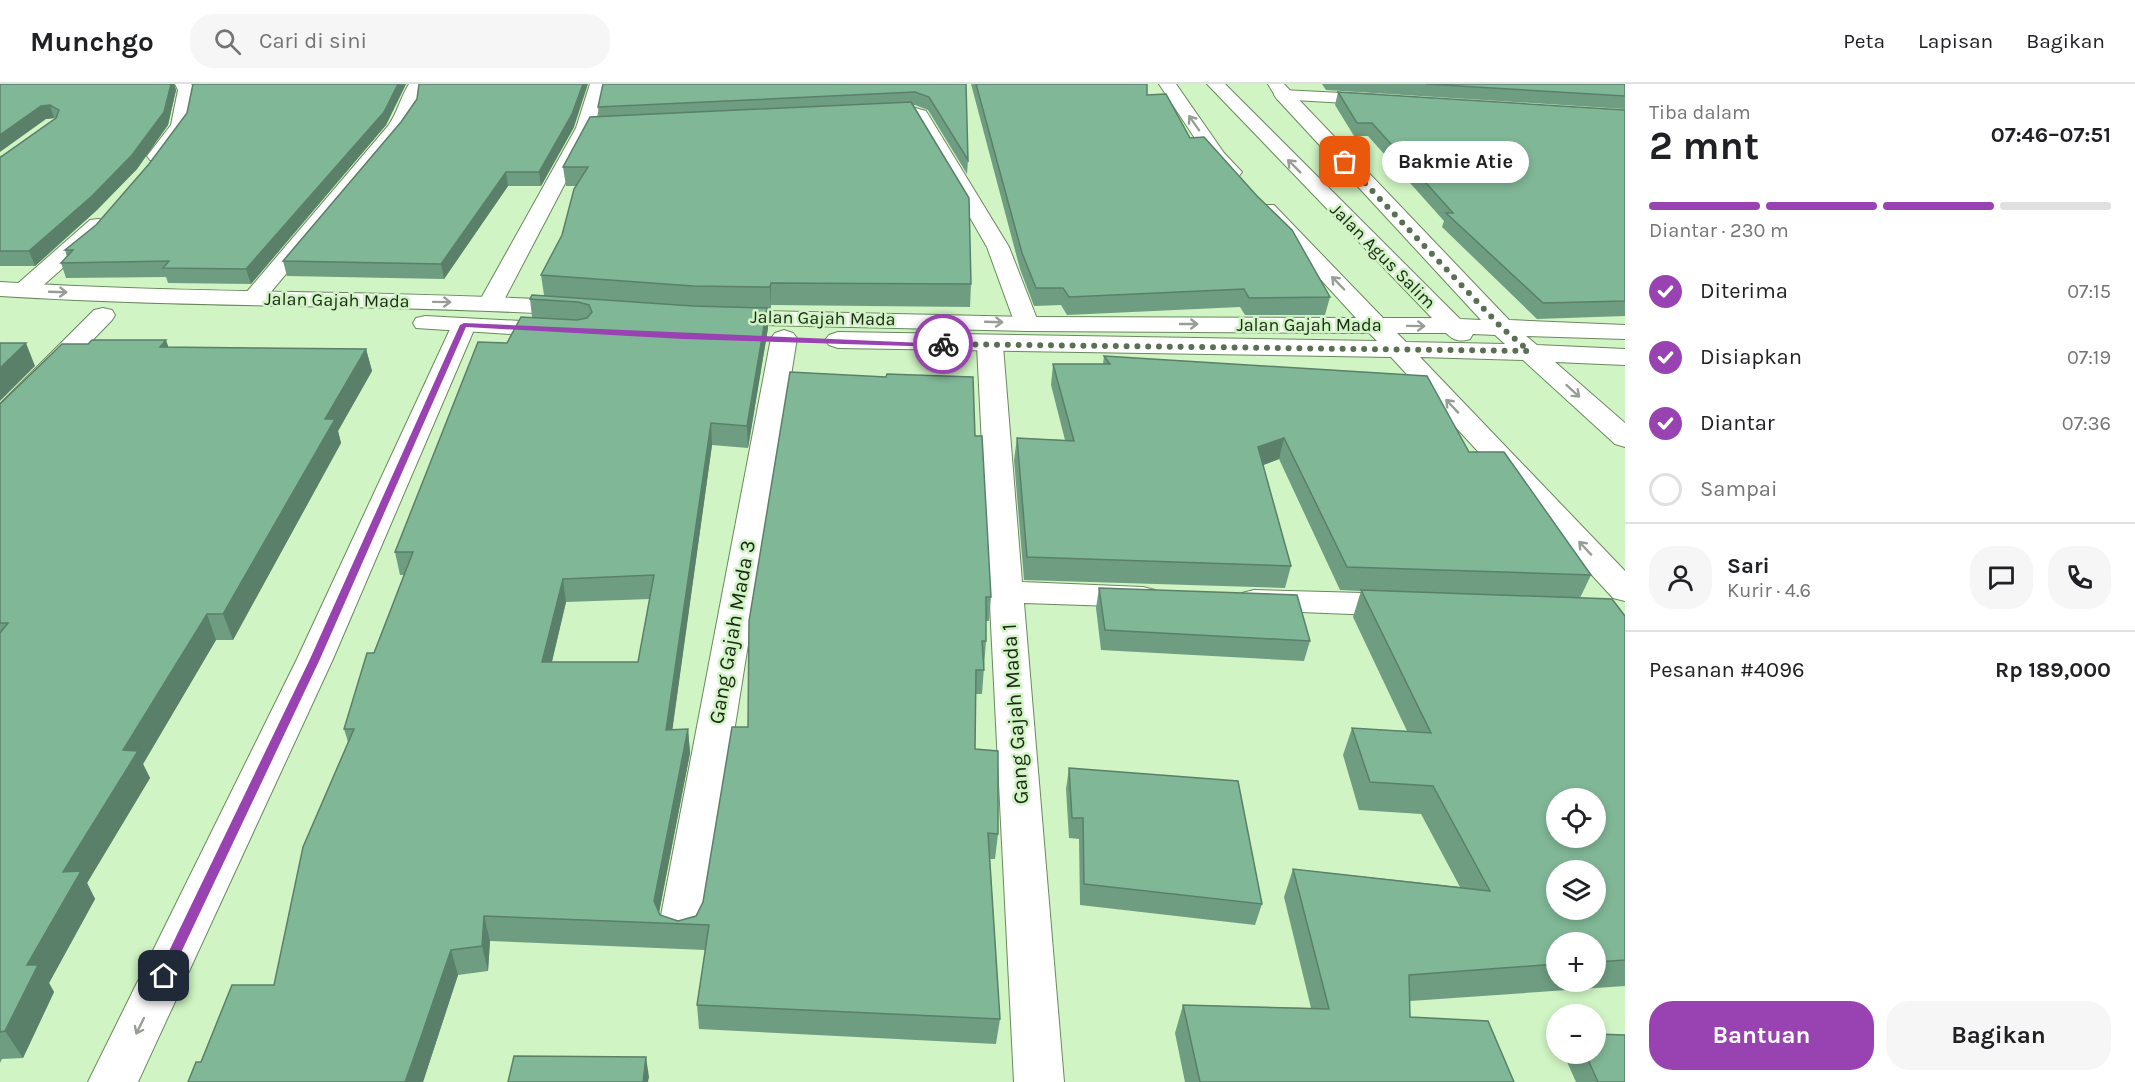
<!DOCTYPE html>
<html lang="id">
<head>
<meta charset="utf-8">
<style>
	:root { --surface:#fff; --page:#f6f6f6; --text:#202124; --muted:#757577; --line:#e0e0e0; --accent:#9843b1 }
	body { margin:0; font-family:Karla,sans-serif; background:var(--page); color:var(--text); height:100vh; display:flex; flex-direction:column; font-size:22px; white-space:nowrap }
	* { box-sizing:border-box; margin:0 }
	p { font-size:20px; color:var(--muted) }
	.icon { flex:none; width:33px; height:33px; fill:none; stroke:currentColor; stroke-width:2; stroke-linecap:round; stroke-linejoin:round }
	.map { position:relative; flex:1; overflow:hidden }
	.side { display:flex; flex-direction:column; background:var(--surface); width:510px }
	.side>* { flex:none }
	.controls { position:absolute; left:1546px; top:704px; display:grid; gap:12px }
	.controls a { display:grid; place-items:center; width:60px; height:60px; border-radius:50%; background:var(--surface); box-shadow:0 3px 9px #0003; font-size:30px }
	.pin { position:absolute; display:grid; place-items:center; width:51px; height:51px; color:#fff; margin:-26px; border-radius:12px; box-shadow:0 3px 9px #0006 }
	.courier { position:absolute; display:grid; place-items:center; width:60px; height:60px; margin:-30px; border:4px solid #9843b1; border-radius:50%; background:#fff; color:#222; box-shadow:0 2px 8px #0007 }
	.bubble { position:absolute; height:42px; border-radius:21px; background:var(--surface); box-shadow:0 3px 9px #0003; font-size:20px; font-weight:700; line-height:42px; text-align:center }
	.summary em { font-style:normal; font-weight:700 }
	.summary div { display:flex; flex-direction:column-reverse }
	.summary { display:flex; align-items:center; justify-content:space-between; height:102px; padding:0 24px }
	h1 { font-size:39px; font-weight:700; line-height:45px }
	.bar { display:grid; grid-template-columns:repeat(4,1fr); gap:9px 6px; align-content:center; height:72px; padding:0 24px }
	.bar i { height:8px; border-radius:4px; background:var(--line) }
	.bar .on { background:var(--accent) }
	.bar p { grid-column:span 4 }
	.line { display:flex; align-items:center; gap:15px; padding:0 24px; border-top:2px solid var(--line) }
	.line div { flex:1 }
	.round { display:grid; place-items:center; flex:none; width:63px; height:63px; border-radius:24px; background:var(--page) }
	ol { padding:0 24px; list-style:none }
	li { display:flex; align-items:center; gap:18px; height:66px }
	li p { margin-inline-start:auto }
	li .icon { padding:6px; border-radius:50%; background:var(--accent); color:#fff; stroke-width:4 }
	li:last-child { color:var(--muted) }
	li i { width:33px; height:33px; border:3px solid var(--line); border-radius:50% }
	.cta { display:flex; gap:12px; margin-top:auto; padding:12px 24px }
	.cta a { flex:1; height:69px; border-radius:24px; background:var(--accent); color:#fff; font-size:24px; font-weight:700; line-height:69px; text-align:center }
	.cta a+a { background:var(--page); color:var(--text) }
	header { display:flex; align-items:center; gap:36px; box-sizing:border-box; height:84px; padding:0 30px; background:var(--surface); border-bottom:2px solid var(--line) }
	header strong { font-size:28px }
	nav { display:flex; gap:33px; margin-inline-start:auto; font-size:21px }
	.search { width:420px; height:54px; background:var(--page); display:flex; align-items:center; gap:15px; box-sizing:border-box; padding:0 21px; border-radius:24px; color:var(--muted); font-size:22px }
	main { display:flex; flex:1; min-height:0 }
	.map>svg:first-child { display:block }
</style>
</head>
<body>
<header>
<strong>Munchgo</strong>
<div class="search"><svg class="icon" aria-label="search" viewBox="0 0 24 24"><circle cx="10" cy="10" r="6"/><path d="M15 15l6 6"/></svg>Cari di sini</div>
<nav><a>Peta</a><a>Lapisan</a><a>Bagikan</a></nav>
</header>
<main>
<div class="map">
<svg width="1625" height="998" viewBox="0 0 1625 998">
	<rect width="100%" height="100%" fill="#d0f4c3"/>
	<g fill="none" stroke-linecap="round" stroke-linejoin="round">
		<g stroke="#69895d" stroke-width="2">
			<path id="minor" d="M175 0H191L196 6 189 41 164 76H150L147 72 171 41 178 6Z
				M409 0H425L418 13 417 27 402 50 261 220H245L241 215 245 210 388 42C398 28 400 14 409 0Z
				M590 0H606L594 44 503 218 499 223 491 225 483 223 479 218 576 44Z
				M1283 6 1380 11 1389 16 1380 21 1277 15 1274 11 1277 7Z
				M905 21 926 27 1009 163 1039 240 1036 245 1027 247 1018 245 1015 240 987 163 913 35C899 30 873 39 864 28L873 23Z
				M98 135 106 136 109 141 106 146 31 212H15L11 207 15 202 90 136Z
				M103 224 112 226 115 231 112 236 10 342 0 344V320L94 226Z
				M464 234 473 236 476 241 333 575 138 998H88L297 575 452 241 455 236Z
				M784 246 793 249 797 254 703 842 697 855 681 860 665 855 659 842 771 254 775 249Z
				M990 254 999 257 1003 262 1022 498 1143 503 1155 506 1160 513 1155 520 1143 523 1024 519 1064 998H1014L977 262 981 257Z
				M1254 506 1400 510 1412 514 1417 521 1412 528 1400 532 1254 526 1242 523 1237 516 1242 509Z"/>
		</g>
		<g stroke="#69895d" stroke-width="2">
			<path id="tertiary" d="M1159 0H1176L1224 69 1242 88 1239 92H1225L1210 77Z
				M1207 0H1225L1460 235 1481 236 1277 15 1268 0H1284L1509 236 1625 241V255L1526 252 1537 261 1625 265V281L1555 278 1625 339V363L1615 360 1523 276 1420 273 1625 487V517L1613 514 1391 273 838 264 829 261 825 256 829 251 838 248 1377 257 1369 249 1027 247 724 240 715 238 712 233 715 228 724 226 1027 233 1356 234 1260 129 1257 125 1260 121H1274L1383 234H1432ZM1397 249H1446C1454 257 1460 258 1470 255L1473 250 1495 251 1505 260 1406 258Z
				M0 198C191 210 383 206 574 217L583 219 586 224 583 229 574 231C383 220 191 224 0 212Z
				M425 232 559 239 568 241 571 246 568 251 559 253 416 244 413 239 416 234Z"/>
		</g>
		<use href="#minor" fill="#fff" fill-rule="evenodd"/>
		<use href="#tertiary" fill="#fff" fill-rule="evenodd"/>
	</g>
	<path fill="#6e9d81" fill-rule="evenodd" d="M0 0H174L176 6 168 41 137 85 97 126 35 182H0V73L2 72 55 34 46 35Z
		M193 0H406L386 41 251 200 168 199 166 193 66 194 61 179 67 173 65 166 96 141 149 80 187 29Z
		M966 0 968 76 967 90 928 26 915 21H912L971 200 970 223 771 221V225H767L768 244 748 364 712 361 672 646 688 645 690 669 659 829 660 831 678 837 696 832 703 818 748 643 975 352 991 513 989 537H986V557L982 610H975V665L998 750 995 775H990L1000 935 996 960 699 945 697 921 705 866 490 857 488 887 458 891 423 998H188L201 978 274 901 348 658 344 645 404 491H400L395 468 507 259 532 233 530 215 544 211 541 191 562 151 576 102H566L563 83 599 32 598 23ZM650 515 638 578H552L566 518Z
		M971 0H1147V11L1190 54 1330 213 1325 231H1245L1240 223 1067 231 1061 221 1034 222 1020 185Z
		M1322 0H1625V25L1326 6Z
		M1338 8 1625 26V232L1537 235 1442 143 1444 137 1368 52H1354L1335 21Z
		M417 15 574 43 541 102H508L444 195 287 192 283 177 401 38Z
		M169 263 366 265 372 287 338 347 341 359 233 556H216L143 680 150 694 87 799 95 815 49 899 54 908 23 974 2 975 0 979V320Z
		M1104 272 1469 368 1591 491 1580 514 1625 532V902L1410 917V933L1514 998H1185L1175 949 1183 921 1311 924 1284 813 1293 785 1460 803 1421 730 1359 726 1343 671 1352 644 1407 647 1353 533 1361 507 1340 506 1279 375 1263 381 1291 482 1285 504 1024 496 1014 376 1017 354 1065 356 1051 301 1053 280H1103ZM1557 858H1596V897H1557Z
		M1099 504 1310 557 1304 577 1101 566 1096 524Z
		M1069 684 1262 820 1255 841 1080 821 1079 755 1069 754 1066 705Z
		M1563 969H1596L1625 998H1576Z"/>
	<path fill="#5a8069" d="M171 0H174L176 6 168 41 137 85 97 126 35 182 29 167Z
		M398 0H406L386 41 251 200 246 185Z
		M583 0H588L574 43 541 102 539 88Z
		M50 21 54 34 46 35 0 68V51L41 22Z
		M506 88 508 102 444 195 441 180Z
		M771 199V225L770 203Z
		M767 224 768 244 748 364 747 342Z
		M166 256 174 279 160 263Z
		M26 259 35 282 0 317V284Z
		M366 265 372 287 338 347 341 359 233 556 223 530 325 335Z
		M711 339 712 361 669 670 666 646Z
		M1284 354 1279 375 1253 385 1258 363Z
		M563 495 566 518 546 602 542 578Z
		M207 530 216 556 143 680 150 694 87 799 95 815 49 899 54 908 23 974 5 947 27 881 63 788 123 666Z
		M688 645 690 669 657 839 654 817Z
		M484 832 490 857 488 887 482 862Z
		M451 866 458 891 423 998H405Z
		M646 973 649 993 648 998H643Z"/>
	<path fill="#80b796" stroke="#5a8069" stroke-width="1.5" fill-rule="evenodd" d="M0 0H171L164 28 132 71 92 112 29 167H0V73L2 72 56 34 59 26 50 21 41 22 0 51Z
		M193 0H398L384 28 246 185 163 184 169 177 61 179 73 166H65L96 141 149 80 187 29Z
		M419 0H583L572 30 539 88H506L441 180 283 177 401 38 417 15Z
		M603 0H966L968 76 929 13 915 8 598 23Z
		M976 0H1147V11L1166 10 1190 54 1204 53 1257 112 1292 146 1330 213 1249 214 1244 205 1069 213 1063 204H1036L1022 169Z
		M1426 0H1625V12Z
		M1338 8 1625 26V217L1543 219 1446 129H1453L1372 39H1357Z
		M911 18 969 114 971 200 771 199 770 203 693 202 541 191 562 151 574 105 588 83H563L590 33Z
		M532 211 693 222 767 224 747 342 711 339 666 646 688 645 654 817 660 831 678 837 696 832 703 818 732 643H748L749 537 790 288 886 293 887 290 973 293 975 352H982L991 513H986V557H982L984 586H976L975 665 998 667V750L988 749 1000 935 697 921 709 841 484 832 482 862 451 866 413 976 405 998H188L196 978H201L232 901H274L303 763 354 645H344L367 569H374L413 468H395L478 258 507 259 521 233 577 236 587 234 592 228 589 221 578 218 530 215ZM654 491 638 578H542L563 495Z
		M92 256H166L160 263 366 265 325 335H335L223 530H207L123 666 138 667 63 788 81 787 27 881H38L5 947 0 948V549L8 539H0V320L62 260H88Z
		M0 259H26L0 284Z
		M1104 272 1427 292 1469 368H1504L1591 491 1347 483 1284 354 1258 363 1291 482 1027 473 1017 354 1074 357 1053 280H1110Z
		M1099 504 1297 511 1310 557 1105 546Z
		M1361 506 1612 515 1625 532V876L1596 878V858H1557V880L1409 891 1410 933 1488 937 1514 998H1200L1183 921 1329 925 1293 785 1490 807 1433 702 1370 698 1352 644 1431 649ZM1557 714H1596V753H1557ZM1557 786H1596V825H1557Z
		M1069 684 1238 697 1262 820 1084 800 1083 734H1072Z
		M1596 950 1625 951V998H1598L1585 969H1596Z
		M514 972 646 973 643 998H508Z"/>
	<defs><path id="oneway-shaft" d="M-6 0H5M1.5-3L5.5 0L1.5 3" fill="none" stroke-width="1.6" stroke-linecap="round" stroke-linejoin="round" transform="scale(1.5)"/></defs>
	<g stroke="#989e96">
		<use href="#oneway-shaft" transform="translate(1194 39) rotate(-125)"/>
		<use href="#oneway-shaft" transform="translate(1294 82) rotate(-135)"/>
		<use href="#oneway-shaft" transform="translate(1338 199) rotate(-134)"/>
		<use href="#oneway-shaft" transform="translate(58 208) rotate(2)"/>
		<use href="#oneway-shaft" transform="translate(442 218) rotate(1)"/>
		<use href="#oneway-shaft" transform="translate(994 238) rotate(2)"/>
		<use href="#oneway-shaft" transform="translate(1189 240)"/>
		<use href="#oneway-shaft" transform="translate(1416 242) rotate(1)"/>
		<use href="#oneway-shaft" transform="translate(1573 307) rotate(42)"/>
		<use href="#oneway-shaft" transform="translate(1452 322) rotate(-133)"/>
		<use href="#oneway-shaft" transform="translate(1585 464) rotate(-133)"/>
		<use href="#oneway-shaft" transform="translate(140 942) rotate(116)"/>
	</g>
	<path fill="#9843b1" d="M464 239 947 260 943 263 683 255 466 243 320 575 168 896H159L157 892 310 575 460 241Z"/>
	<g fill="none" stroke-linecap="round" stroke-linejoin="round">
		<path stroke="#5a6f53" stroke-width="6" stroke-dasharray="0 10.8" d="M943 260 1529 267 1502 244 1345 78"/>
	</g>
	<g text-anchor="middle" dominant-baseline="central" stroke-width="5" stroke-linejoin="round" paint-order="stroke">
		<g font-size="18" fill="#1b2816" stroke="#d0f4c3">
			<text transform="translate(1383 172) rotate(45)">Jalan Agus Salim</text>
			<text transform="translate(337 216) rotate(1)">Jalan Gajah Mada</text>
			<text transform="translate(823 234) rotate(1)">Jalan Gajah Mada</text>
			<text x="1309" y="241">Jalan Gajah Mada</text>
		</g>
		<g font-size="21" fill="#1b2816" stroke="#d0f4c3">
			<text transform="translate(732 548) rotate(-80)">Gang Gajah Mada 3</text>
			<text transform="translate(1015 630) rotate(-94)">Gang Gajah Mada 1</text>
		</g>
	</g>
</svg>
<div class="controls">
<a><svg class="icon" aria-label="locate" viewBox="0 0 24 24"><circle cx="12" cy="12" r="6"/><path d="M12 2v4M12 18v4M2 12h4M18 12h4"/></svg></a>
<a><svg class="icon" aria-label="layers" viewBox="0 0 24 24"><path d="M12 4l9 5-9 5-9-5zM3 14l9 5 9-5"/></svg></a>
<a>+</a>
<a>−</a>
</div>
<div class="pin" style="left:1345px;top:78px;background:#ea580c"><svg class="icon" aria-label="bag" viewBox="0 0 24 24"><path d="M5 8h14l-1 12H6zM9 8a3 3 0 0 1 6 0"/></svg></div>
<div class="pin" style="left:164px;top:892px;background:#1f2937"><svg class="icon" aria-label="home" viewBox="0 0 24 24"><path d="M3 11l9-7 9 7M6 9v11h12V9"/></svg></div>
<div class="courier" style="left:943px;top:260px"><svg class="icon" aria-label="bike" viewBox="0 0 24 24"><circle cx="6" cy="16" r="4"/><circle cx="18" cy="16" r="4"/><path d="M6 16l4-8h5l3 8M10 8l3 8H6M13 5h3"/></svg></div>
<div class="bubble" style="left:1382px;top:57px;width:147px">Bakmie Atie</div>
</div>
<section class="side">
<div class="summary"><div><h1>2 mnt</h1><p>Tiba dalam</p></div><em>07:46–07:51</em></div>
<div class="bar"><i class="on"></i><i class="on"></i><i class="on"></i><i></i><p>Diantar · 230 m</p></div>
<ol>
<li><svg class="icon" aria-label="check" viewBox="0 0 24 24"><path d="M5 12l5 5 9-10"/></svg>Diterima<p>07:15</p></li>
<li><svg class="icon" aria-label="check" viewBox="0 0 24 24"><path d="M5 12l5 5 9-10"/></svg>Disiapkan<p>07:19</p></li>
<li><svg class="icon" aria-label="check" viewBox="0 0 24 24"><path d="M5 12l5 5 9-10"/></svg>Diantar<p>07:36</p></li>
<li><i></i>Sampai</li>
</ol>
<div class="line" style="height:108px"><a class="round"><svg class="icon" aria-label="person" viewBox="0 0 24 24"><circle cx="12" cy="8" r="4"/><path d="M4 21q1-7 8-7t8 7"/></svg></a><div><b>Sari</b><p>Kurir · 4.6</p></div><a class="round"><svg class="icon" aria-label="chat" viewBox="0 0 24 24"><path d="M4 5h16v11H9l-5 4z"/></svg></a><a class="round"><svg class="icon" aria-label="phone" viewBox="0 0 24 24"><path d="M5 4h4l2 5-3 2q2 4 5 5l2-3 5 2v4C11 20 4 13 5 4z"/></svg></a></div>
<div class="line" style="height:78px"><div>Pesanan #4096</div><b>Rp 189,000</b></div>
<div class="cta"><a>Bantuan</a><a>Bagikan</a></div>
</section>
</main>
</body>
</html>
